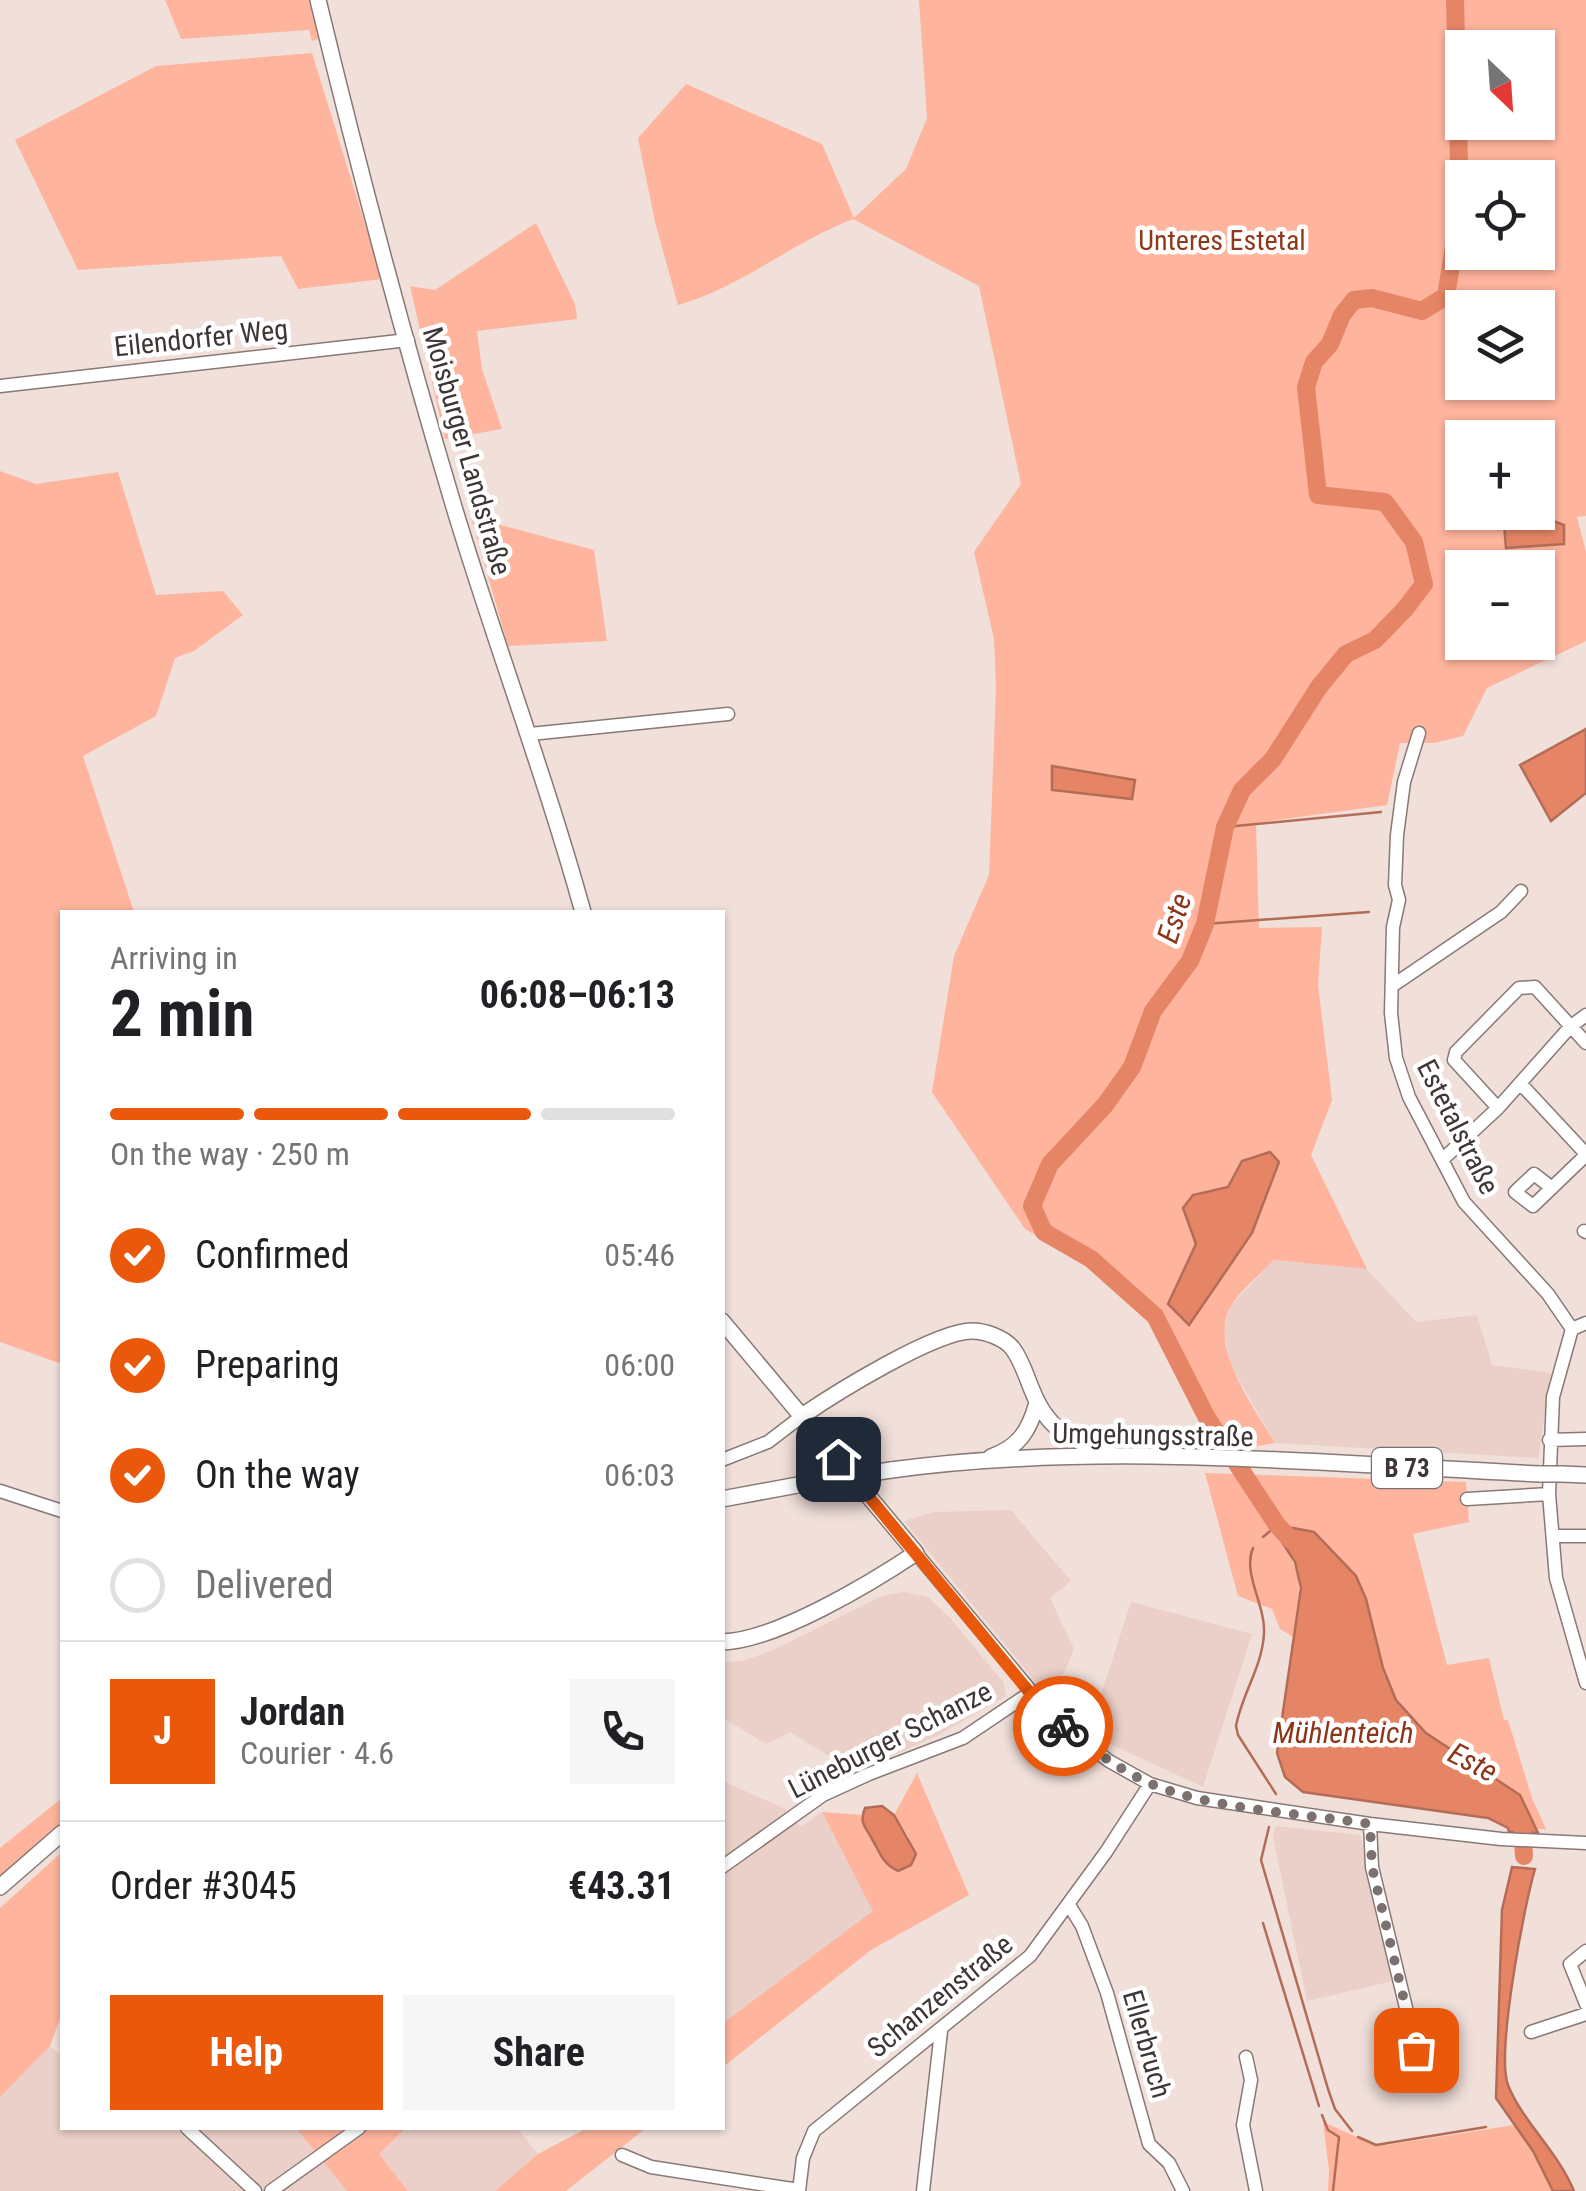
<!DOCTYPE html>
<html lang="en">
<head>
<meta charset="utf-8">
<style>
	:root { --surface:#fff; --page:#f6f6f6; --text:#202124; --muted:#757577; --line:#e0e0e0; --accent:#ea580c }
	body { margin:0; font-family:"Roboto Condensed",sans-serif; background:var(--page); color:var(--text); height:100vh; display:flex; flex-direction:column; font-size:38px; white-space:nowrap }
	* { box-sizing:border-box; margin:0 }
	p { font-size:32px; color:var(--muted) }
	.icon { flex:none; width:55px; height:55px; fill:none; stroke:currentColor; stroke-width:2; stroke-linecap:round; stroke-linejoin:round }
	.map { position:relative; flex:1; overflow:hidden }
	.drawer { position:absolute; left:60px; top:910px; width:665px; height:1220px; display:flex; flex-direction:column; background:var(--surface); border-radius:0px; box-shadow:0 2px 8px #0004 }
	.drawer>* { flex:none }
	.needle { width:65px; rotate:155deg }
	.buttons { position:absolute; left:1445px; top:30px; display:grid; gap:20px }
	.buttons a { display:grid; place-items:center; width:110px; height:110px; border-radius:0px; background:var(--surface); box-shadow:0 2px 8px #0004; font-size:50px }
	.pin { position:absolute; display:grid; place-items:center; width:85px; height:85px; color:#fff; margin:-42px; border-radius:20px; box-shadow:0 5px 15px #0006 }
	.courier { position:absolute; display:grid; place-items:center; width:100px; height:100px; margin:-50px; border:8px solid #ea580c; border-radius:50%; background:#fff; color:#222; box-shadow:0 2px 12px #0007 }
	.headline em { font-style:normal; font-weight:700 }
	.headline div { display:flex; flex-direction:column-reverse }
	.headline { display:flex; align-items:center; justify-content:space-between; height:170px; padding:0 50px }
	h1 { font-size:65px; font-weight:700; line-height:75px }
	.bar { display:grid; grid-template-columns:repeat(4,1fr); gap:15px 10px; align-content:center; height:120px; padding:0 50px }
	.bar i { height:12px; border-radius:8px; background:var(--line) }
	.bar .current { background:var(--accent) }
	.bar p { grid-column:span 4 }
	.line { display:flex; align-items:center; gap:25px; padding:0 50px; border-top:2px solid var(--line) }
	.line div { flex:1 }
	.round { display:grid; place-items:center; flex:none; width:105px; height:105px; border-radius:0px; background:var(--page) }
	ol { padding:0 50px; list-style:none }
	li { display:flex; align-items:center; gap:30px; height:110px }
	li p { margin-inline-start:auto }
	li .icon { padding:10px; border-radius:50%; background:var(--accent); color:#fff; stroke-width:4 }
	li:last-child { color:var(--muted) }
	li i { width:55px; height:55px; border:5px solid var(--line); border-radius:50% }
	.primary-button { display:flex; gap:20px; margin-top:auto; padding:20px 50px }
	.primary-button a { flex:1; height:115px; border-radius:0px; background:var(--accent); color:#fff; font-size:40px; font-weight:700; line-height:115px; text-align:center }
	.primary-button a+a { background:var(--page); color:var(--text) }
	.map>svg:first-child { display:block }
</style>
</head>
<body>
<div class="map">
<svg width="1586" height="2191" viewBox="0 0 1586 2191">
	<rect width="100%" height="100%" fill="#f1dfda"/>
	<path fill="#ead0c8" d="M1274 1260 1367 1269 1416 1322 1477 1315 1492 1365 1551 1373 1538 1458 1275 1443 1232 1368 1223 1329 1230 1307Z
		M1011 1510 1071 1581 1050 1598 1074 1649 1064 1673 1042 1690 904 1521 934 1512Z
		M903 1592 928 1597 950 1618 1003 1682 1006 1696 939 1735 855 1772 790 1732 766 1744 723 1718V1662L743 1661 775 1649 882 1596Z
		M1131 1602 1252 1634 1203 1787 1106 1742 1090 1728Z
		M723 1781 785 1809 801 1827 822 1812 874 1911 723 2023Z
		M1276 1826 1360 1835 1393 1981 1307 2001 1273 1837Z
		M50 2046 62 2056V2128H178L190 2136 198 2128H296L347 2191H0V2097Z
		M406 2128H517L538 2154 495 2191H408L379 2154Z"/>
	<path fill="#feb49d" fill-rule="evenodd" d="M165 0H315L324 37 312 41 309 30 181 39Z
		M919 0H1586V516L1577 517 1586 552V641L1487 688 1463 736 1434 743H1400L1387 805 1256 823 1259 928 1322 927 1318 985 1332 1100 1311 1155 1367 1269 1274 1260C1261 1274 1241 1289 1231 1306 1207 1345 1255 1409 1275 1443L1257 1446 1216 1443 1201 1421 1149 1321 1085 1265 1025 1229 932 1092 954 956 989 875 996 688 994 639 974 552 1021 484 979 286 853 219C793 242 741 287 678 305L655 222 638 138 686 84 822 144 854 218 906 169 927 118ZM1462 48H1538V122H1462ZM1462 178H1538V252H1462ZM1462 308H1538V382H1462ZM1462 438H1538V512L1534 513 1563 525 1506 548 1503 512H1462ZM1462 568H1538V642H1462Z
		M312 53 382 279 298 289 281 256 78 270 15 140 156 66Z
		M536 223 575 304 577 319 477 331 482 369 502 429 445 439 410 286 435 290Z
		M0 471 36 484 118 472 156 595 223 591 243 615 194 651 175 658 156 716 83 756 134 912H62V1364L0 1342Z
		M471 517 594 550 607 641 508 646Z
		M1205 1473 1466 1482 1469 1522 1413 1534 1447 1665 1489 1658 1504 1720H1508L1532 1798 1546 1829H1537L1520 1795 1426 1733 1396 1700 1383 1668 1366 1599 1273 1528C1305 1578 1302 1580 1293 1637L1280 1629 1272 1609 1238 1596Z
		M917 1773 969 1895 871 1950 723 2067V2023L873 1911 822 1812 862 1815C863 1830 872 1836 876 1850L909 1837 894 1815Z
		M62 1798V1824L0 1877V1848Z
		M62 1852V2013L50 2046 0 2097V1908Z
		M1323 2122 1370 2143 1387 2145 1514 2125 1533 2151 1553 2191H1328L1329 2170Z
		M296 2128H406L379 2154 408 2191H347Z
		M587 2128H646L566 2191H495L538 2154Z"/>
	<path fill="#e58566" stroke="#b36d57" stroke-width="2.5" d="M1503 513H1534L1564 525V544L1506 548Z
		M1586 729V793L1551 821 1520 765Z
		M1052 766 1135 780 1132 799 1052 790Z
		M1270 1152 1279 1162 1252 1233 1189 1325 1168 1304 1196 1244 1183 1208 1193 1195 1228 1187 1242 1161Z
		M1277 1525 1314 1532 1356 1576 1366 1599 1383 1668 1396 1700 1426 1733 1520 1795 1538 1833 1509 1832 1508 1828 1488 1818 1303 1792 1285 1777 1277 1753 1301 1588 1295 1562 1273 1528Z
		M882 1806 894 1815 916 1854 911 1865 898 1871C881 1862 881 1854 872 1839 865 1826 859 1823 865 1808Z
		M1512 1867 1535 1869C1524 1906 1496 2053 1508 2085 1522 2121 1557 2150 1574 2191H1553L1533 2151 1496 2098 1502 1910Z"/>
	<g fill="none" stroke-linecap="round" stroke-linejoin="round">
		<path stroke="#b36d57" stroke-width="2.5" d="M1225 827 1381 812
			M1205 924 1369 912
			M1263 1537 1277 1525
			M1253 1548C1242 1573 1266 1606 1264 1634 1262 1667 1242 1694 1236 1726L1238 1735 1276 1794
			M1269 1827 1261 1860 1328 2089 1335 2109 1352 2131
			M1263 1923 1319 2106
			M1322 2115 1328 2130 1339 2137 1333 2191
			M1358 2137 1376 2145 1486 2127"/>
		<path stroke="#e58566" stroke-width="18" d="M1291 1540 1277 1525 1207 1418 1155 1316 1091 1259 1044 1232 1032 1206 1050 1164 1105 1105 1132 1067 1153 1011 1190 961 1205 924 1225 827 1242 790 1273 759 1319 687 1346 654 1375 640 1405 609 1424 584 1414 542 1385 502 1318 495 1306 387 1314 362 1330 344 1342 315 1354 300 1372 298 1422 311 1446 296 1460 208 1455 0
			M1522 1825 1524 1856"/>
		<g stroke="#887974" stroke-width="15">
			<path id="minor" d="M0 386 408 340
				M1419 733 1404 782 1397 835 1395 885 1399 900 1393 927 1391 1013 1396 1058 1409 1097 1464 1202 1548 1294 1572 1329
				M530 734 728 714
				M1392 986 1501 912 1521 891
				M1520 1083 1586 1154
				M1498 1108 1454 1060 1456 1052 1519 988 1535 987 1586 1043
				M1443 1159 1498 1108 1570 1027 1586 1015
				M1552 1188 1534 1174 1515 1192 1533 1206 1586 1155
				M1584 1231 1586 1232
				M1572 1329 1553 1397 1549 1494 1556 1578 1586 1683
				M1572 1329 1586 1323
				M1549 1440 1586 1439
				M722 1460 768 1442 802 1416
				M0 1491 62 1511
				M1467 1499 1549 1494
				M1554 1536H1586
				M916 1553 1056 1721 1109 1761 1150 1784 1197 1798 1370 1824 1501 1839 1586 1843
				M1370 1824 1372 1867 1415 2045 1418 2078
				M722 1867 823 1795 869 1774 963 1738 1030 1693
				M1069 1905 1082 1926 1107 1993 1149 2144 1169 2163 1183 2191
				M1586 1951 1570 1964 1586 2004
				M1531 2032 1586 2014
				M1246 2057 1251 2080 1243 2125 1256 2191
				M187 2128 255 2191
				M622 2155 651 2167 799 2190
				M271 2191 359 2128
				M799 2191 803 2158 814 2131 1030 1956 1106 1852 1150 1784
				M923 2191 941 2031"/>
		</g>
		<g stroke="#887974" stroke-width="18">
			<path id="major" d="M318 0C359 170 404 340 454 507 495 643 545 775 583 912
				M722 1321 916 1553C871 1583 775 1641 722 1642
				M802 1416C834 1394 935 1331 972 1331 985 1331 1005 1338 1013 1349 1022 1361 1026 1376 1032 1390 1049 1433 1072 1439 1111 1454
				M991 1457C1019 1447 1029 1431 1037 1403
				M891 1470C1106 1441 1326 1464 1541 1474
				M1561 1474 1586 1475
				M722 1499 814 1482
				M0 1887 62 1833"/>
		</g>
		<use href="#minor" stroke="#fff" stroke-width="12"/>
		<use href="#major" stroke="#fff" stroke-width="15"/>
		<g stroke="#887974" stroke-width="18" stroke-linecap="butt">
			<path id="major-bridge" d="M1541 1474H1561
				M814 1482 891 1470"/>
		</g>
		<use href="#major-bridge" stroke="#fff" stroke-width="15"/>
	</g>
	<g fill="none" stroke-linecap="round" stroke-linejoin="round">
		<path stroke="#7c716e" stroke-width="10" stroke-dasharray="0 18" d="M1063 1726C1090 1747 1116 1768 1147 1782 1205 1809 1306 1814 1370 1824L1372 1867 1416 2050"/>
		<path stroke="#ea580c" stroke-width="12" d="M838 1459 1030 1693 1063 1726"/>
	</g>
	<g text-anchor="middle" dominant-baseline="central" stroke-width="9" stroke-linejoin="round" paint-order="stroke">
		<rect fill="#fff" stroke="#777271" stroke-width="2.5" x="1372" y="1448" width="70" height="40" rx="8"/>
		<g font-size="25" font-weight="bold" fill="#3d3634">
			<text x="1407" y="1468">B 73</text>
		</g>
		<g font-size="28" fill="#8f391b" stroke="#fff">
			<text x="1222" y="240">Unteres Estetal</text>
		</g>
		<g font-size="28" fill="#3d3634" stroke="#fff">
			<text transform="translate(201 338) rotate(-6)">Eilendorfer Weg</text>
			<text transform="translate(467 451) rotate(74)">Moisburger Landstraße</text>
			<text transform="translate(1458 1127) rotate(63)">Estetalstraße</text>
			<text transform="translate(1153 1435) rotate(1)">Umgehungsstraße</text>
			<text transform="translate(890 1740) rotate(-27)">Lüneburger Schanze</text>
			<text transform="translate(940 1996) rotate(-39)">Schanzenstraße</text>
			<text transform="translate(1147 2044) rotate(74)">Ellerbruch</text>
		</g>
		<g font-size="30" font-style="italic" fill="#8c3518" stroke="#fff">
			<text transform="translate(1174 918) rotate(-72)">Este</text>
			<text x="1343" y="1732">Mühlenteich</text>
			<text transform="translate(1473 1762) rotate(27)">Este</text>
		</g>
	</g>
</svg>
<div class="buttons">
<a><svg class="needle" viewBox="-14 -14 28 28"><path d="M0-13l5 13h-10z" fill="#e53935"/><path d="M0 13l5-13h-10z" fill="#757577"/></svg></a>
<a><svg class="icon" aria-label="locate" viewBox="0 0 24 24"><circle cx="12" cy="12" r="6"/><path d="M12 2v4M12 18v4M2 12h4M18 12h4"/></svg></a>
<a><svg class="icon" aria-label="layers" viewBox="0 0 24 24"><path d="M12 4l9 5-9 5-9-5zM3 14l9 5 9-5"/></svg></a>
<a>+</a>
<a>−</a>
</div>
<div class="pin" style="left:1416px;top:2050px;background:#ea580c"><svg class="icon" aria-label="bag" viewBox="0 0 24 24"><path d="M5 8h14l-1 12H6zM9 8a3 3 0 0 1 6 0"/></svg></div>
<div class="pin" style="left:838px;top:1459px;background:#1f2937"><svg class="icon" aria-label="home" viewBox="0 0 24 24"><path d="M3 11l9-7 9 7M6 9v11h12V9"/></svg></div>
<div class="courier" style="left:1063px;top:1726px"><svg class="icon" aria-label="bike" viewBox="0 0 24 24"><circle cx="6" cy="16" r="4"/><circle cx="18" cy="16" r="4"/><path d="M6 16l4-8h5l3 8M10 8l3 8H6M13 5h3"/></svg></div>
<section class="drawer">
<div class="headline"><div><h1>2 min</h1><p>Arriving in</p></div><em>06:08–06:13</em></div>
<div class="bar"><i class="current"></i><i class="current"></i><i class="current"></i><i></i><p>On the way · 250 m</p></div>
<ol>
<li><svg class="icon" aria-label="check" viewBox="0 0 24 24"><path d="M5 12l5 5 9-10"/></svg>Confirmed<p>05:46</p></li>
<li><svg class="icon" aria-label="check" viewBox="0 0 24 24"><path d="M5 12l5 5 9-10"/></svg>Preparing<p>06:00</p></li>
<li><svg class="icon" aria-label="check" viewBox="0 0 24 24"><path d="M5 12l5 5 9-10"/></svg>On the way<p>06:03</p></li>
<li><i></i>Delivered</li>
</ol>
<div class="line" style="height:180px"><b class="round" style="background:var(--accent);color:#fff">J</b><div><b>Jordan</b><p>Courier · 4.6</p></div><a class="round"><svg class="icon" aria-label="phone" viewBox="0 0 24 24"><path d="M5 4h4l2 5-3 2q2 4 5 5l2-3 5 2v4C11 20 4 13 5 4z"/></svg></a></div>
<div class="line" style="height:130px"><div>Order #3045</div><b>€43.31</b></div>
<div class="primary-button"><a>Help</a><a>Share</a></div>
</section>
</div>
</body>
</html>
